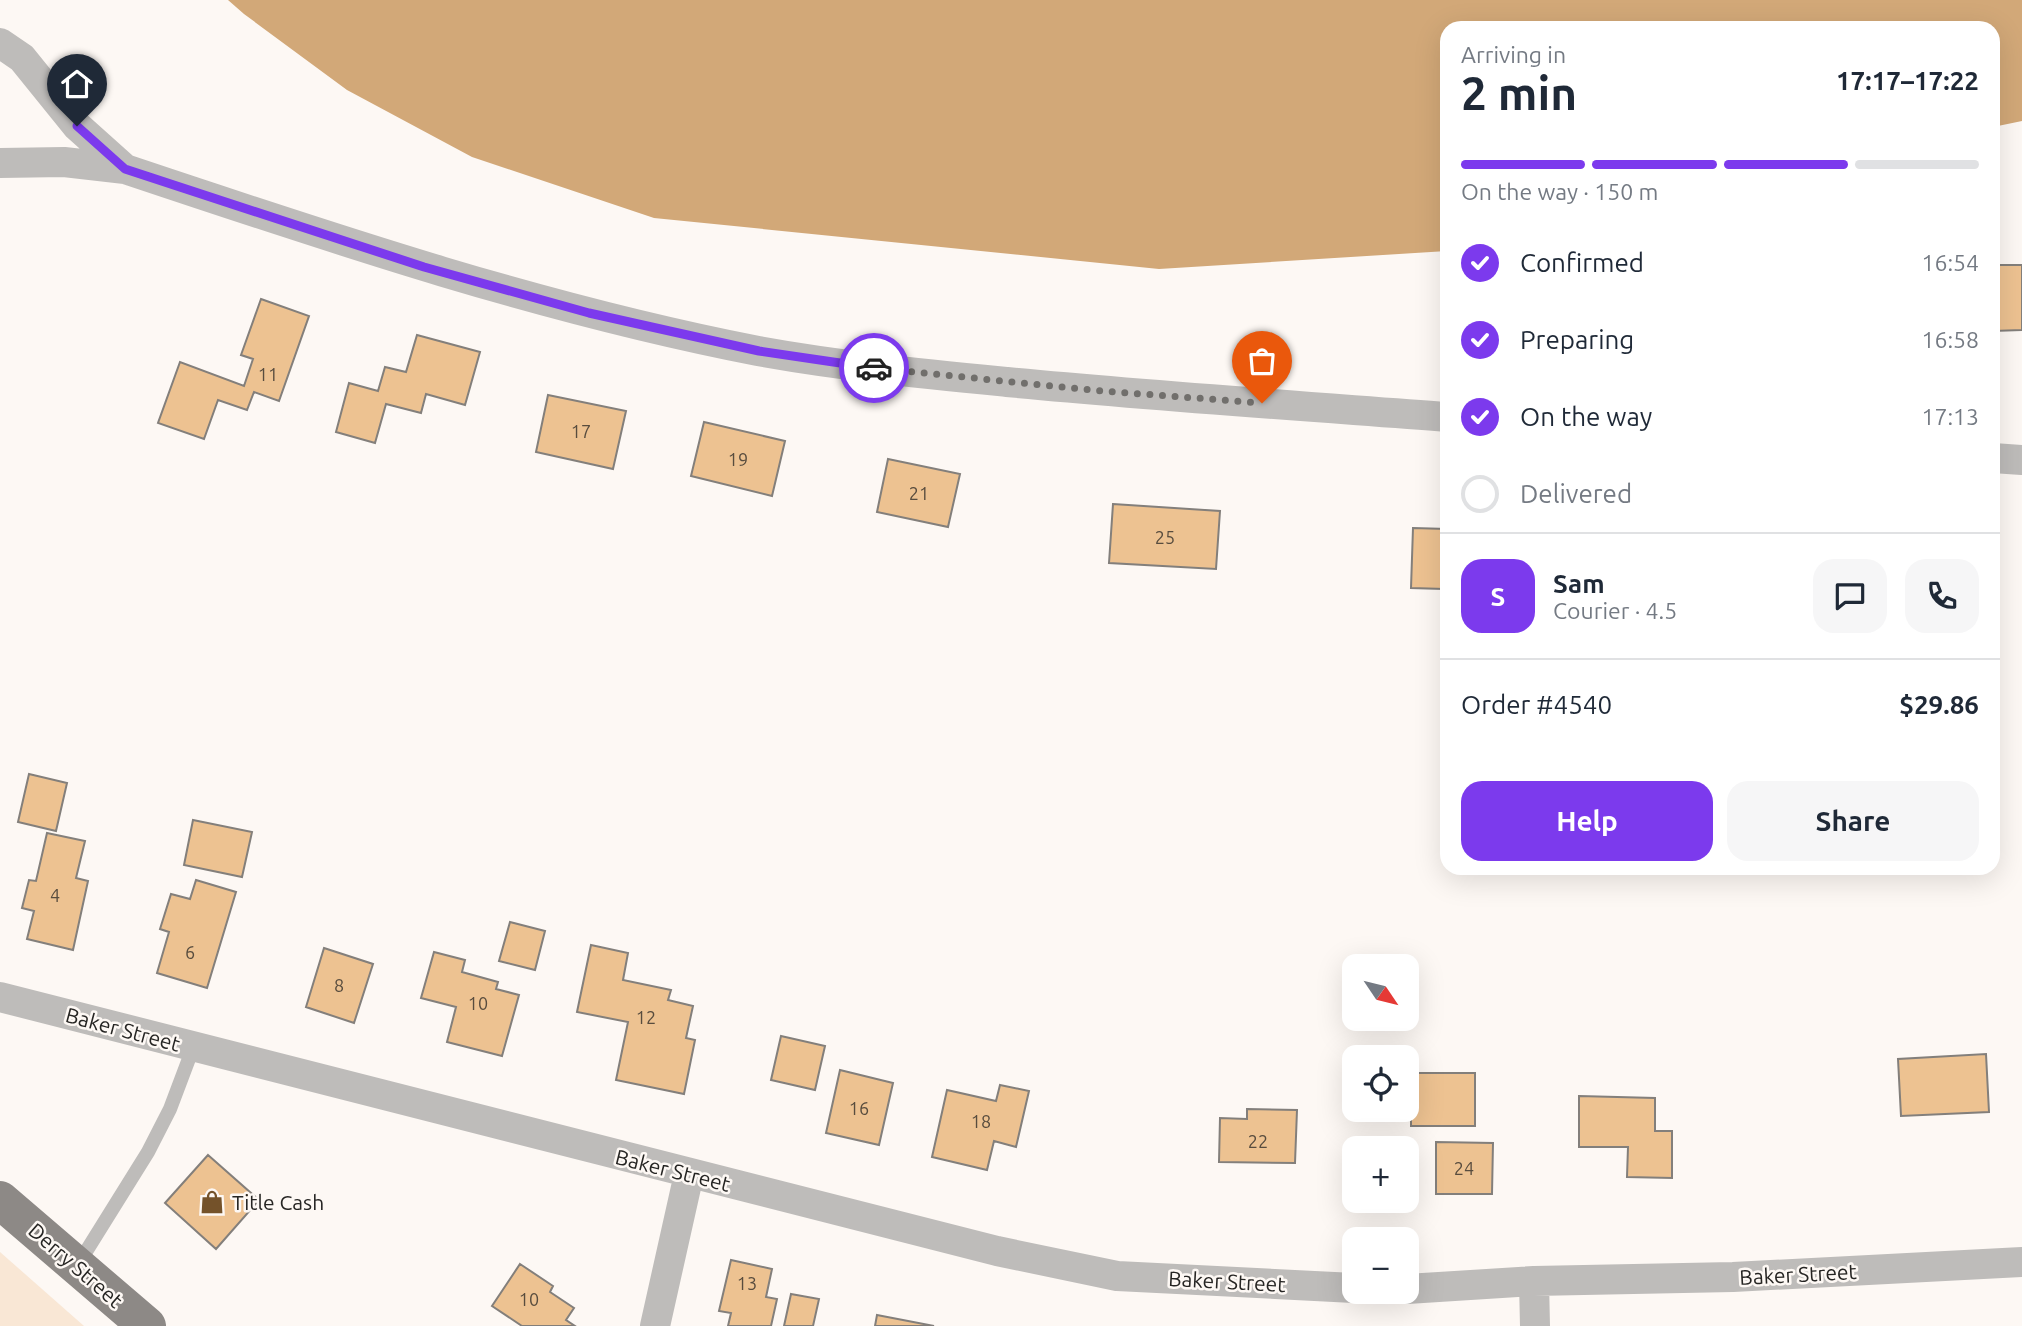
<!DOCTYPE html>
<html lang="en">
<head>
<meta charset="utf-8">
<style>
	:root { --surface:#fff; --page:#f6f6f7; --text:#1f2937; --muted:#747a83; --line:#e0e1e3; --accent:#7c3aed }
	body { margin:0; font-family:Ubuntu,sans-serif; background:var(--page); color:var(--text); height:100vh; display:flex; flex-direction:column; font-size:26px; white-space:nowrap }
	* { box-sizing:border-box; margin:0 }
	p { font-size:23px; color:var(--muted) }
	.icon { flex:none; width:38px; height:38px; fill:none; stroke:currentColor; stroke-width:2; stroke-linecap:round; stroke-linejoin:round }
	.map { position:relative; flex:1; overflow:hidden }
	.panel { position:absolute; left:1440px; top:21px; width:560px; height:854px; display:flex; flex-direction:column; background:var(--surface); border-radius:21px; box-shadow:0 7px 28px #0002 }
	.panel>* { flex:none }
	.needle { width:46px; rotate:125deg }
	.fabs { position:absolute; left:1342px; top:954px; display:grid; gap:14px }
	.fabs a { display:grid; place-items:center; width:77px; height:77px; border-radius:14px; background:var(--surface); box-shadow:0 7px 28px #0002; font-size:35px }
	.pin { position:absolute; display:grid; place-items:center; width:60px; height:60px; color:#fff; margin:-72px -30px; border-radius:50% 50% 50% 0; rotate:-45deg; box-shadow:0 0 7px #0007 }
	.pin .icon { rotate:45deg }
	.courier { position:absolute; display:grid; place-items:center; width:70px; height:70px; margin:-35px; border:5px solid #7c3aed; border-radius:50%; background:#fff; color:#222; box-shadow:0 2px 9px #0007 }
	.head em { font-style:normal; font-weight:700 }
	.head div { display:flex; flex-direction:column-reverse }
	.head { display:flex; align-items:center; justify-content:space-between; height:119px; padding:0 21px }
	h1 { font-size:46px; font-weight:700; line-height:52px }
	.bar { display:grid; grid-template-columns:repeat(4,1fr); gap:10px 7px; align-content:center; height:84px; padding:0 21px }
	.bar i { height:9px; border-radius:5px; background:var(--line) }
	.bar .on { background:var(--accent) }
	.bar p { grid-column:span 4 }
	.line { display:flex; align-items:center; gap:18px; padding:0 21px; border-top:2px solid var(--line) }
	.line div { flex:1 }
	.round { display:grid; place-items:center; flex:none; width:74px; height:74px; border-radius:21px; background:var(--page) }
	ol { padding:0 21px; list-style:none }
	li { display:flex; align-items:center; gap:21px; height:77px }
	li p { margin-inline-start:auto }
	li .icon { padding:7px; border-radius:50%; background:var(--accent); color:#fff; stroke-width:4 }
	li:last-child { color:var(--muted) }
	li i { width:38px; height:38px; border:4px solid var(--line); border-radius:50% }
	.cta { display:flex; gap:14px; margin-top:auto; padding:14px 21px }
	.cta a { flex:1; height:80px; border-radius:21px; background:var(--accent); color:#fff; font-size:28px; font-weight:700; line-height:80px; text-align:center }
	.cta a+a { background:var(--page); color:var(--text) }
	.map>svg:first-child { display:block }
</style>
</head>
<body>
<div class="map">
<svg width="2022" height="1326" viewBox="0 0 2022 1326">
	<rect width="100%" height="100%" fill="#fdf8f4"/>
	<path fill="#f9e7d5" d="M0 1252 84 1326H0Z"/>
	<path fill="#d2a878" d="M228 0H2022V121L1993 127V28H1447V251L1159 269 654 218 472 157 347 90 244 14Z"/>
	<path fill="#edc291" stroke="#837f7b" stroke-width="2" d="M1993 265H2022V330L1993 331Z
		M261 299 309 316 279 401 254 392 247 410 218 400 204 439 158 423 180 362 244 386 253 359 241 355Z
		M417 335 480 352 465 405 426 394 421 413 386 404 375 443 336 432 349 383 378 391 385 367 406 372Z
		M548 395 626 411 613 469 536 452Z
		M704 422 785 441 772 496 691 476Z
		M888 459 960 474 948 527 877 512Z
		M1113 504 1220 511 1216 569 1109 563Z
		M1413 528 1447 529V610H1443L1444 589 1411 588Z
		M29 774 67 783 56 831 18 822Z
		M193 820 252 832 242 877 184 865Z
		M47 833 85 841 76 878 88 881 73 950 27 939 34 911 22 908 29 880 36 881Z
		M196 880 236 892 207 988 157 973 169 932 160 929 171 894 190 899Z
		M510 922 545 931 535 970 499 961Z
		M591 945 628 953 623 980 671 990 668 1000 693 1006 686 1038 695 1040 684 1094 616 1080 628 1022 577 1012Z
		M324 948 373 964 354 1023 306 1007Z
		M434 952 465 960 462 972 498 982 496 989 519 995 502 1056 447 1042 456 1007 421 998Z
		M781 1036 825 1046 815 1090 771 1080Z
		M1986 1054 1989 1112 1901 1116 1898 1059Z
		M840 1070 893 1083 879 1145 826 1133Z
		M1411 1073H1475V1126H1411Z
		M1000 1085 1029 1091 1016 1147 994 1141 987 1170 932 1157 947 1090 996 1101Z
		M1579 1096 1655 1098V1131H1672V1178L1627 1177 1628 1147H1579Z
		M1247 1109 1297 1110 1295 1163 1219 1162 1220 1118 1247 1119Z
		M1436 1142 1493 1143 1492 1194H1436Z
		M208 1155 259 1200 216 1249 165 1203Z
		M731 1260 772 1269 766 1297 777 1299 771 1326H728L731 1313 719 1311Z
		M520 1264 553 1286 550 1292 574 1308 566 1320 575 1326H522L492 1306Z
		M791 1294 819 1299 813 1326H784Z
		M877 1315 934 1326H875Z"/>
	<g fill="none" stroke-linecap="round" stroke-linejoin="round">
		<path stroke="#bebcba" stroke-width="14" d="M77 1266 148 1152 170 1109 193 1048"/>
		<path stroke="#bebcba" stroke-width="30" d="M0 43 22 58 77 126 125 169 64 162 0 163
			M125 169C334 239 542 309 758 351 840 366 924 374 1007 382 1154 396 1301 406 1447 417
			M1993 458 2022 460
			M0 997 997 1251 1117 1276 1354 1288
			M1534 1281 1535 1326
			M1407 1289 1534 1281 1733 1277 2022 1262
			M655 1326 689 1174"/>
		<path stroke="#8d8986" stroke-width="38" d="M0 1200 147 1326"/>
	</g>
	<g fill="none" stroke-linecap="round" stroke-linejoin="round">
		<path stroke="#716f6c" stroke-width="7" stroke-dasharray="0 12.6" d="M874 368 1102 391 1262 403"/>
		<path stroke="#7c3aed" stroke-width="9" d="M77 126 125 169 424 267 589 313 759 351 874 368"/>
	</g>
	<defs>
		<g id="shop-bare" transform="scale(1.89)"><path d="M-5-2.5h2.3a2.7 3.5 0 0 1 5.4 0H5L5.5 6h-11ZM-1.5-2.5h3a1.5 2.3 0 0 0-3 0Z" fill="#74522a" stroke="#fdf8f4" stroke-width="2.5" paint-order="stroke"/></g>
	</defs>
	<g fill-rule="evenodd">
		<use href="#shop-bare" x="212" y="1202"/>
	</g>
	<g text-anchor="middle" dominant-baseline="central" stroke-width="5" stroke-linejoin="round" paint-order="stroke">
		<g font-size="18" fill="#584c3e">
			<text x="268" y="374">11</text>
			<text x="581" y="431">17</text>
			<text x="738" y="459">19</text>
			<text x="919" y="493">21</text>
			<text x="1165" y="537">25</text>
			<text x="55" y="895">4</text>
			<text x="190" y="952">6</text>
			<text x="339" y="985">8</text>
			<text x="478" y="1003">10</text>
			<text x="646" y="1017">12</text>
			<text x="859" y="1108">16</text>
			<text x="981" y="1121">18</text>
			<text x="1258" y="1141">22</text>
			<text x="1464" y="1168">24</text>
			<text x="747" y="1283">13</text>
			<text x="529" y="1299">10</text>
		</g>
		<g font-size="21" fill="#262523" stroke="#fdf8f4">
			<text transform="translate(123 1029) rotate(15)">Baker Street</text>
			<text transform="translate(673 1170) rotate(14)">Baker Street</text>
			<text transform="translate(76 1265) rotate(41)">Derry Street</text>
			<text transform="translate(1798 1274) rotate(-3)">Baker Street</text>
			<text transform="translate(1227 1281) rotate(3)">Baker Street</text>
		</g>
		<g font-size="21" fill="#262523" stroke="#fdf8f4" text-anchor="start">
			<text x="232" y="1202">Title Cash</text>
		</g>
	</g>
</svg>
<div class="fabs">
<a><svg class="needle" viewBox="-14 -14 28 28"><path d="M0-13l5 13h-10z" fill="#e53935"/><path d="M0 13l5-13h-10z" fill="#747a83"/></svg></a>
<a><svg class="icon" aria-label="locate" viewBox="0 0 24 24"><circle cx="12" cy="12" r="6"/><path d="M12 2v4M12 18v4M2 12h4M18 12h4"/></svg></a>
<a>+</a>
<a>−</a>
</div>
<div class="pin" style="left:1262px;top:403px;background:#ea580c"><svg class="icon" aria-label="bag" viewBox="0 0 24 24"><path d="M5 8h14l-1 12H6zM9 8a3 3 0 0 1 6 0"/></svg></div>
<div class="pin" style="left:77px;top:126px;background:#1f2937"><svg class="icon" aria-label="home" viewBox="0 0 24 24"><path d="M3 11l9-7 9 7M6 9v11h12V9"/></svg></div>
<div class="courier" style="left:874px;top:368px"><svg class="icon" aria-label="car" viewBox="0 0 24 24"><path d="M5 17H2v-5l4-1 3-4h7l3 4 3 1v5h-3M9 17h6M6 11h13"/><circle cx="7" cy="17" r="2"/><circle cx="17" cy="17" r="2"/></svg></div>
<section class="panel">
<div class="head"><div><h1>2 min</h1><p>Arriving in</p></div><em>17:17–17:22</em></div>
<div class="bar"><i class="on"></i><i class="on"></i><i class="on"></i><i></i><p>On the way · 150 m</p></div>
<ol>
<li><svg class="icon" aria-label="check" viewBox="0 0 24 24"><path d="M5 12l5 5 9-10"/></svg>Confirmed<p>16:54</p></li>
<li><svg class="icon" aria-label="check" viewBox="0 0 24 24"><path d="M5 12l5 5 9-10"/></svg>Preparing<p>16:58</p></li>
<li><svg class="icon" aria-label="check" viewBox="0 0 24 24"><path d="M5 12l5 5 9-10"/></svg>On the way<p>17:13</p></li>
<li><i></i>Delivered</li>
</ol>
<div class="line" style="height:126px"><b class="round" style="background:var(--accent);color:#fff">S</b><div><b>Sam</b><p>Courier · 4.5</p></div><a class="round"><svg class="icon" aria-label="chat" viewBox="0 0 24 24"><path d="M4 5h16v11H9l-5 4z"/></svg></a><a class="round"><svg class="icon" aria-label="phone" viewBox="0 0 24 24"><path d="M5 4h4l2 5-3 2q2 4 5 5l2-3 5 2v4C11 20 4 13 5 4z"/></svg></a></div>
<div class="line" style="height:91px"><div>Order #4540</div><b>$29.86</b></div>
<div class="cta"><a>Help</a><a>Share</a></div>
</section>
</div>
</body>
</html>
